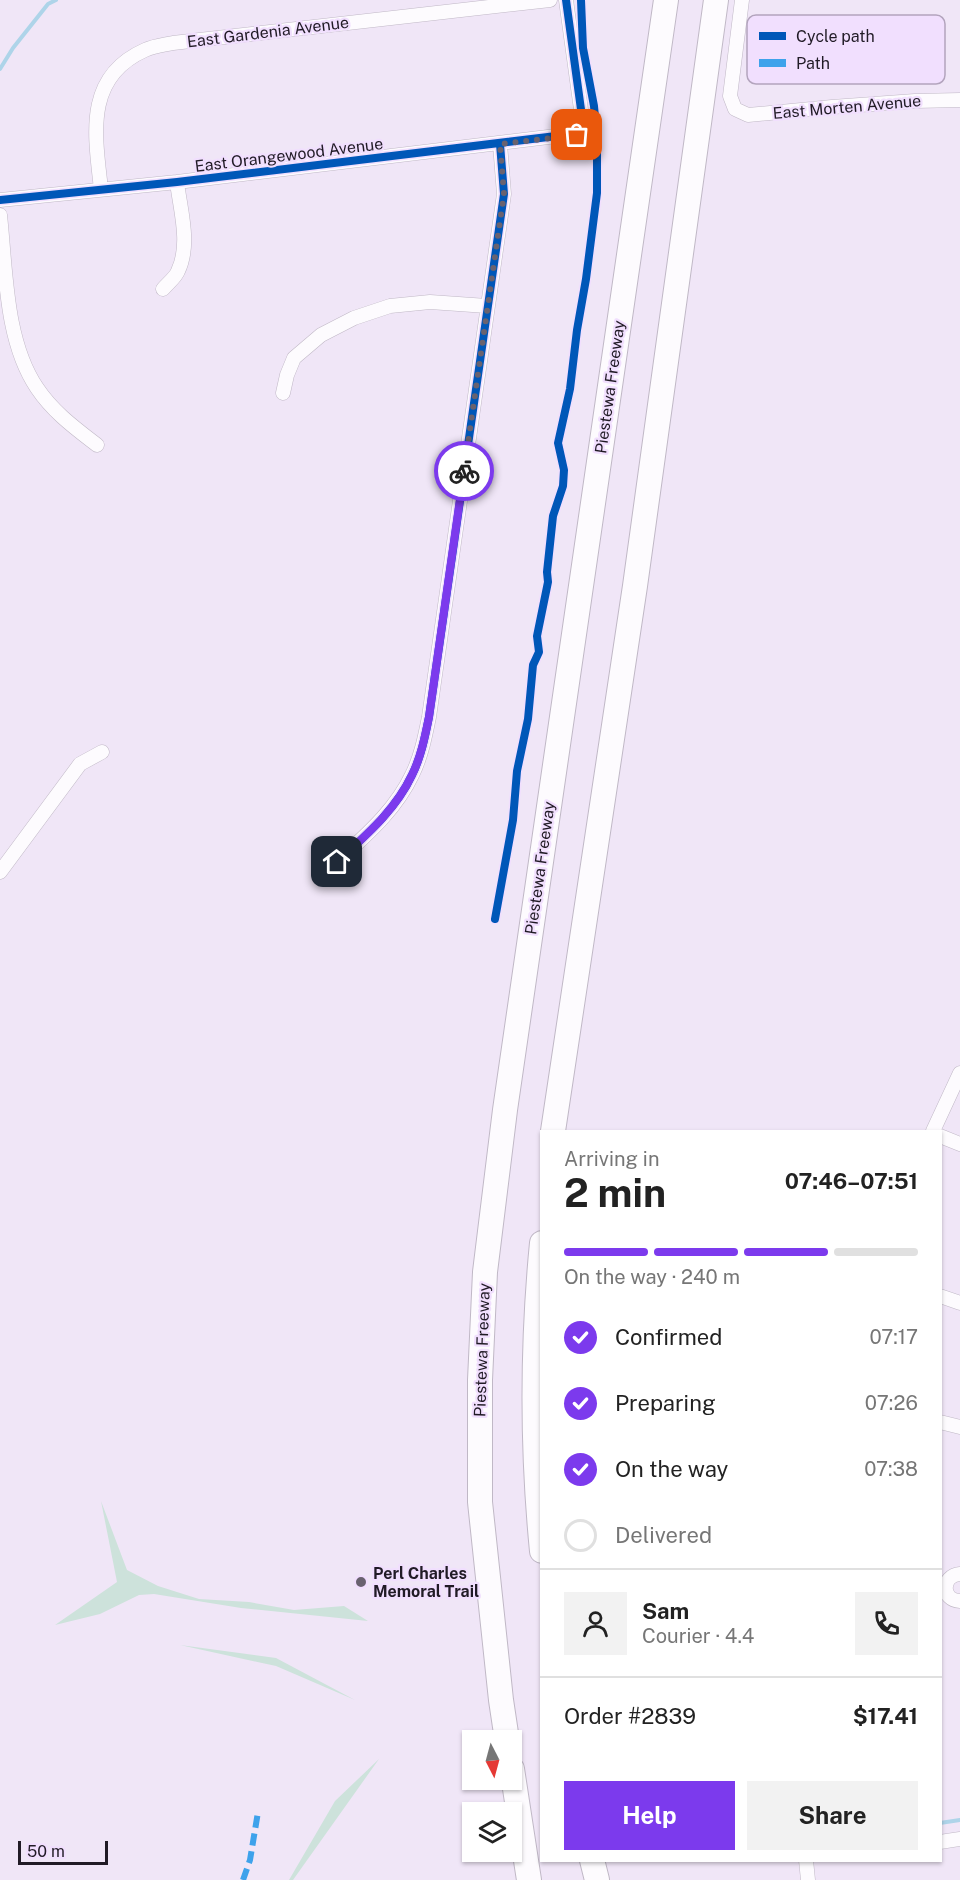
<!DOCTYPE html>
<html lang="en">
<head>
<meta charset="utf-8">
<style>
	:root { --surface:#fff; --page:#f2f2f2; --text:#222; --muted:#767676; --line:#e0e0e0; --accent:#7c3aed }
	body { margin:0; font-family:"Public Sans",sans-serif; background:var(--page); color:var(--text); height:100vh; display:flex; flex-direction:column; font-size:22px; white-space:nowrap }
	* { box-sizing:border-box; margin:0 }
	p { font-size:20px; color:var(--muted) }
	.icon { flex:none; width:33px; height:33px; fill:none; stroke:currentColor; stroke-width:2; stroke-linecap:round; stroke-linejoin:round }
	.map { position:relative; flex:1; overflow:hidden }
	.details { position:absolute; left:540px; top:1130px; width:402px; height:732px; display:flex; flex-direction:column; background:var(--surface); border-radius:0px; box-shadow:0 2px 4px #0004 }
	.details>* { flex:none }
	.needle { width:39px; rotate:174deg }
	.controls { position:absolute; left:462px; top:1730px; display:grid; gap:12px }
	.controls a { display:grid; place-items:center; width:60px; height:60px; border-radius:0px; background:var(--surface); box-shadow:0 2px 4px #0004; font-size:30px }
	.scale { position:absolute; left:18px; bottom:15px; width:90px; box-sizing:border-box; padding-left:6px; border:3px solid #211b26; border-top:0; font-size:16px; line-height:21px; white-space:nowrap; color:#211b26; -webkit-text-stroke:4px #f1dffe; paint-order:stroke }
	.pin { position:absolute; display:grid; place-items:center; width:51px; height:51px; color:#fff; margin:-26px; border-radius:12px; box-shadow:0 3px 9px #0006 }
	.courier { position:absolute; display:grid; place-items:center; width:60px; height:60px; margin:-30px; border:4px solid #7c3aed; border-radius:50%; background:#fff; color:#222; box-shadow:0 2px 8px #0007 }
	.headline em { font-style:normal; font-weight:700 }
	.headline div { display:flex; flex-direction:column-reverse }
	.headline { display:flex; align-items:center; justify-content:space-between; height:102px; padding:0 24px }
	h1 { font-size:39px; font-weight:700; line-height:45px }
	.bar { display:grid; grid-template-columns:repeat(4,1fr); gap:9px 6px; align-content:center; height:72px; padding:0 24px }
	.bar i { height:8px; border-radius:4px; background:var(--line) }
	.bar .on { background:var(--accent) }
	.bar p { grid-column:span 4 }
	.line { display:flex; align-items:center; gap:15px; padding:0 24px; border-top:2px solid var(--line) }
	.line div { flex:1 }
	.round { display:grid; place-items:center; flex:none; width:63px; height:63px; border-radius:0px; background:var(--page) }
	ol { padding:0 24px; list-style:none }
	li { display:flex; align-items:center; gap:18px; height:66px }
	li p { margin-inline-start:auto }
	li .icon { padding:6px; border-radius:50%; background:var(--accent); color:#fff; stroke-width:4 }
	li:last-child { color:var(--muted) }
	li i { width:33px; height:33px; border:3px solid var(--line); border-radius:50% }
	.button { display:flex; gap:12px; margin-top:auto; padding:12px 24px }
	.button a { flex:1; height:69px; border-radius:0px; background:var(--accent); color:#fff; font-size:24px; font-weight:700; line-height:69px; text-align:center }
	.button a+a { background:var(--page); color:var(--text) }
	.map>svg:first-child { display:block }
</style>
</head>
<body>
<div class="map">
<svg width="960" height="1880" viewBox="0 0 960 1880">
	<rect width="100%" height="100%" fill="#f0e6f7"/>
	<path fill="#cde2db" d="M101 1501 127 1570 158 1586 199 1599 249 1602 294 1610 344 1606 368 1621 241 1608 154 1594 139 1595 100 1614 55 1625 117 1582Z
		M180 1645 276 1658 355 1700 276 1666Z
		M379 1759 293 1880H289L335 1801Z"/>
	<g fill="none" stroke-linecap="round" stroke-linejoin="round">
		<path stroke="#aed4e9" stroke-width="4" d="M0 69 13 48 48 4 56 0
			M940 1823 960 1820"/>
		<g stroke="#c0b8c6" stroke-width="15">
			<path id="minor" d="M742 0 730 96 735 109 748 115 832 107 915 101 960 100
				M101 189C95 135 84 77 145 50 154 46 164 45 173 43L550 0
				M0 200 177 182 581 133 583 124 566 0
				M0 215C6 270 5 341 37 388 53 412 75 428 97 445
				M163 289C168 283 176 277 178 271 191 244 180 209 177 182
				M283 393 287 375 294 358 321 335 354 318 390 306 430 302 487 306
				M337 862C365 836 395 811 412 775 421 757 425 737 429 717L504 194 500 144
				M0 872 80 764 102 752
				M933 1131 960 1073
				M940 1136 960 1144
				M940 1296 960 1303
				M940 1422 960 1427
				M960 1574C941 1576 941 1600 960 1601
				M940 1842 960 1839
				M806 1860 808 1880"/>
		</g>
		<g stroke="#c0b8c6" stroke-width="26">
			<path id="motorway" d="M553 1131 635 586 716 0
				M542 1243C532 1346 532 1449 542 1551
				M507 1740 501 1700 480 1502V1380L485 1272 505 1110 666 0
				M512 1769 529 1880
				M592 1860 597 1880"/>
		</g>
		<use href="#minor" stroke="#fdfbfe" stroke-width="14"/>
		<use href="#motorway" stroke="#fdfbfe" stroke-width="24"/>
		<path stroke="#3ea2eb" stroke-width="6" stroke-dasharray="12 6" stroke-linecap="butt" d="M243 1880 250 1860 258 1812"/>
		<g stroke="#f1dffe" stroke-width="11">
			<path id="cycleway" d="M0 200 177 182 581 133 583 124 566 0
				M337 862C365 836 395 811 412 775 421 757 425 737 429 717L504 194 500 144
				M495 919 513 820 517 771 528 719 533 665 539 652 537 636 548 582 547 572 553 516 563 486 564 470 558 443 570 389 577 330 586 279 597 193V139L594 106 583 48 581 0"/>
		</g>
		<use href="#cycleway" stroke="#0057b8" stroke-width="8"/>
	</g>
	<g fill="none" stroke-linecap="round" stroke-linejoin="round">
		<path stroke="#69626f" stroke-width="6" stroke-dasharray="0 10.8" d="M464 471 504 194 500 144 577 135"/>
		<path stroke="#7c3aed" stroke-width="8" d="M337 862C365 836 395 811 412 775 421 757 425 736 429 717L464 471"/>
	</g>
	<circle fill="#69626f" stroke="#f1dffe" stroke-width="2" cx="361" cy="1582" r="6"/>
	<g text-anchor="middle" dominant-baseline="central" stroke-width="4.5" stroke-linejoin="round" paint-order="stroke">
		<g font-size="16" fill="#211b26" stroke="#f1dffe">
			<text transform="translate(268 32) rotate(-7)">East Gardenia Avenue</text>
			<text transform="translate(847 107) rotate(-5)">East Morten Avenue</text>
			<text transform="translate(289 155) rotate(-7)">East Orangewood Avenue</text>
			<text transform="translate(610 387) rotate(-82)">Piestewa Freeway</text>
			<text transform="translate(540 868) rotate(-82)">Piestewa Freeway</text>
			<text transform="translate(482 1350) rotate(-88)">Piestewa Freeway</text>
		</g>
		<g font-size="16" font-weight="bold" fill="#211b26" stroke="#f1dffe" text-anchor="start">
			<text x="373" y="1573">Perl Charles<tspan x="373" dy="18">Memoral Trail</tspan></text>
		</g>
	</g>
	<rect x="747" y="15" width="198" height="69" rx="9" fill="#f1dffe" stroke="#b3a4bd" stroke-width="1.5"/>
	<rect x="759" y="32" width="27" height="8" fill="#0057b8"/>
	<rect x="759" y="59" width="27" height="8" fill="#3ea2eb"/>
	<g font-size="16" fill="#211b26">
		<text x="796" y="42">Cycle path</text>
		<text x="796" y="69">Path</text>
	</g>
</svg>
<div class="controls">
<a><svg class="needle" viewBox="-14 -14 28 28"><path d="M0-13l5 13h-10z" fill="#e53935"/><path d="M0 13l5-13h-10z" fill="#767676"/></svg></a>
<a><svg class="icon" aria-label="layers" viewBox="0 0 24 24"><path d="M12 4l9 5-9 5-9-5zM3 14l9 5 9-5"/></svg></a>
</div>
<div class="scale">50 m</div>
<div class="pin" style="left:577px;top:135px;background:#ea580c"><svg class="icon" aria-label="bag" viewBox="0 0 24 24"><path d="M5 8h14l-1 12H6zM9 8a3 3 0 0 1 6 0"/></svg></div>
<div class="pin" style="left:337px;top:862px;background:#1f2937"><svg class="icon" aria-label="home" viewBox="0 0 24 24"><path d="M3 11l9-7 9 7M6 9v11h12V9"/></svg></div>
<div class="courier" style="left:464px;top:471px"><svg class="icon" aria-label="bike" viewBox="0 0 24 24"><circle cx="6" cy="16" r="4"/><circle cx="18" cy="16" r="4"/><path d="M6 16l4-8h5l3 8M10 8l3 8H6M13 5h3"/></svg></div>
<section class="details">
<div class="headline"><div><h1>2 min</h1><p>Arriving in</p></div><em>07:46–07:51</em></div>
<div class="bar"><i class="on"></i><i class="on"></i><i class="on"></i><i></i><p>On the way · 240 m</p></div>
<ol>
<li><svg class="icon" aria-label="check" viewBox="0 0 24 24"><path d="M5 12l5 5 9-10"/></svg>Confirmed<p>07:17</p></li>
<li><svg class="icon" aria-label="check" viewBox="0 0 24 24"><path d="M5 12l5 5 9-10"/></svg>Preparing<p>07:26</p></li>
<li><svg class="icon" aria-label="check" viewBox="0 0 24 24"><path d="M5 12l5 5 9-10"/></svg>On the way<p>07:38</p></li>
<li><i></i>Delivered</li>
</ol>
<div class="line" style="height:108px"><a class="round"><svg class="icon" aria-label="person" viewBox="0 0 24 24"><circle cx="12" cy="8" r="4"/><path d="M4 21q1-7 8-7t8 7"/></svg></a><div><b>Sam</b><p>Courier · 4.4</p></div><a class="round"><svg class="icon" aria-label="phone" viewBox="0 0 24 24"><path d="M5 4h4l2 5-3 2q2 4 5 5l2-3 5 2v4C11 20 4 13 5 4z"/></svg></a></div>
<div class="line" style="height:78px"><div>Order #2839</div><b>$17.41</b></div>
<div class="button"><a>Help</a><a>Share</a></div>
</section>
</div>
</body>
</html>
